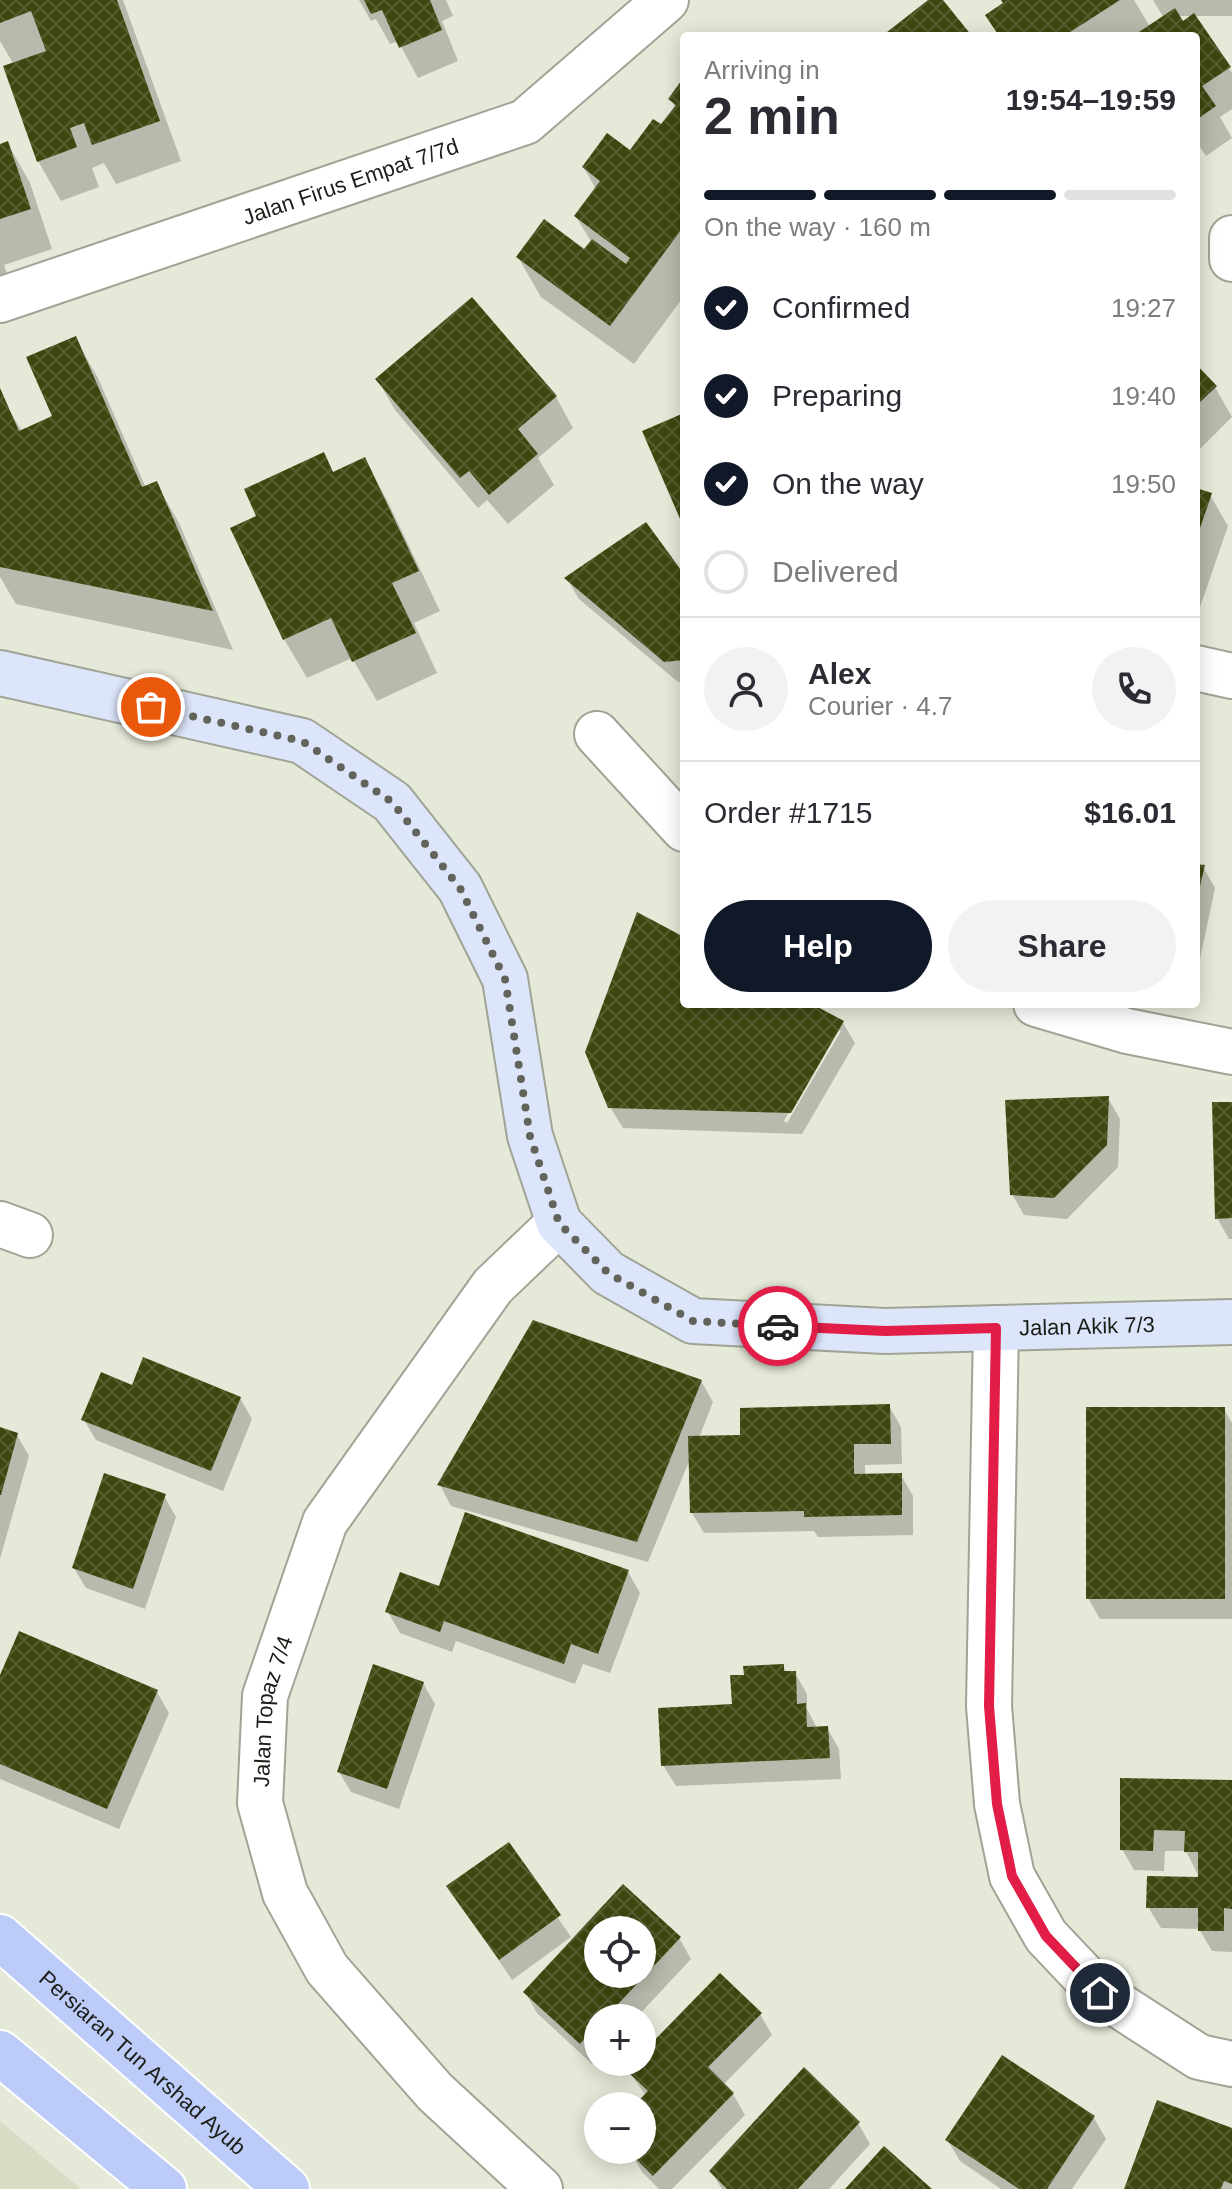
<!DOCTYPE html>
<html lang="en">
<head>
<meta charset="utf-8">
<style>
	:root { --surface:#fff; --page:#f2f2f3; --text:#2b2b33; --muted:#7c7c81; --line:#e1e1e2; --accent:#111827 }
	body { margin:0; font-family:Arial,sans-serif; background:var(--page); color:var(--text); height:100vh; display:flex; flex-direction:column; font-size:30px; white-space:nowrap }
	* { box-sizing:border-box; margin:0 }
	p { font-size:26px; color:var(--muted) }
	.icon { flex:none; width:44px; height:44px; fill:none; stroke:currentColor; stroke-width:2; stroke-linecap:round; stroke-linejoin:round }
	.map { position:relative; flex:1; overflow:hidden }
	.side { position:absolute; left:680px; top:32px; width:520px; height:976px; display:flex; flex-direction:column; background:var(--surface); border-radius:8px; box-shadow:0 4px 20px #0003 }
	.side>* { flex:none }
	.tools { position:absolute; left:584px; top:1916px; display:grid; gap:16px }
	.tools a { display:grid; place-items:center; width:72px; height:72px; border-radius:50%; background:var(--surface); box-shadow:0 4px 20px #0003; font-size:40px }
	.pin { position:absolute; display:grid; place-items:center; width:68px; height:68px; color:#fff; margin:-34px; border:4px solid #fff; border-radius:50%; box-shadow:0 2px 8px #0007 }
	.courier { position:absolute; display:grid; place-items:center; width:80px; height:80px; margin:-40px; border:6px solid #e11d48; border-radius:50%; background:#fff; color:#222; box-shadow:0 2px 10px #0007 }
	.summary em { font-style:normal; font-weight:700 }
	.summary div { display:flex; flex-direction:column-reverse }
	.summary { display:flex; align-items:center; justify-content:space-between; height:136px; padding:0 24px }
	h1 { font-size:52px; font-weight:700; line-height:60px }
	.bar { display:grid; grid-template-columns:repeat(4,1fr); gap:12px 8px; align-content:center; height:96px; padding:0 24px }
	.bar i { height:10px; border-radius:6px; background:var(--line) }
	.bar .on { background:var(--accent) }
	.bar p { grid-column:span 4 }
	.line { display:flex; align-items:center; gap:20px; padding:0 24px; border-top:2px solid var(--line) }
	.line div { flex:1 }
	.round { display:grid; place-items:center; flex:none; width:84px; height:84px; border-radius:42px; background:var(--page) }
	ol { padding:0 24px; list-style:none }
	li { display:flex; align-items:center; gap:24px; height:88px }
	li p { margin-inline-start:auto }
	li .icon { padding:8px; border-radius:50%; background:var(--accent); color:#fff; stroke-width:4 }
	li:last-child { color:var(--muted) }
	li i { width:44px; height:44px; border:4px solid var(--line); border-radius:50% }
	.button { display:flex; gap:16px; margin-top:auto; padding:16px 24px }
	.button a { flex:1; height:92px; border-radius:48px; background:var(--accent); color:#fff; font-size:32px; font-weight:700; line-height:92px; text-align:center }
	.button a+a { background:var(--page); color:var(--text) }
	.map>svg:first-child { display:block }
</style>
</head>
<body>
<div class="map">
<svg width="1232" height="2189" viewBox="0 0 1232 2189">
	<defs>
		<pattern id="building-cross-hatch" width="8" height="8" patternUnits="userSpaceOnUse" patternTransform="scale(2)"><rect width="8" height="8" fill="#3e470f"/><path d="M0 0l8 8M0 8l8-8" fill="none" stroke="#575e31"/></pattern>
	</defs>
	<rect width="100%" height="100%" fill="#e5e9d8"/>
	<path fill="#d7ddc5" d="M0 2121 81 2189H0Z"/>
	<path fill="#0003" fill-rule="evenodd" d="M0 0H123L181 161 116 184 104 163 92 168 99 187 61 201 38 161 14 65 0 41Z
		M359 0H446L453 16 442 21 458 61 418 78 398 41 390 44 376 19 371 21Z
		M1001 0H1134L1150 27 1164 18 1153 0H1232V16H1194L1232 73V109L1220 117 1232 138 1206 156 1196 141V36H1137L1135 33 1130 36H999L1004 5ZM1178 16H1193L1182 23Z
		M684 80V296L634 364 541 297 518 257 584 252 592 243 576 217 596 189 584 168 631 153 662 127 676 108 670 99Z
		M8 144 30 183 52 249 4 265 11 286 0 289V146Z
		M472 299 556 397 573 428 538 458 554 485 508 524 487 500 478 508 395 410 377 379Z
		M75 338 98 378 146 488 156 483 179 523 233 650 16 604 0 577V396L22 431 55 417Z
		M1196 367 1215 387 1232 417 1196 453Z
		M323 455 334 474 364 460 387 500 440 611 414 623 437 673 377 701 352 658 307 678 284 639 259 517Z
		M1196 490 1210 495 1228 526 1197 616Z
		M684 578V682H678L579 599 567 579Z
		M1196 866 1203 867 1215 888 1196 978Z
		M684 939V1004H807L843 1023 855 1043 802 1134 623 1128 610 1107ZM836 1031H841L787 1123 784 1121Z
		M1108 1098 1120 1119 1118 1167 1067 1219 1024 1215 1012 1194Z
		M1232 1104V1239H1229L1217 1218Z
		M701 1381 713 1402 699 1438 742 1437 889 1406 901 1427 902 1464 865 1465V1476L901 1475 913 1496V1535L818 1537 814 1531 704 1533 692 1513 690 1459 648 1562 451 1506 440 1485Z
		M240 1398 252 1419 223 1491 96 1440 84 1420Z
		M1224 1409 1232 1423V1619H1100L1088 1598Z
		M0 1429 17 1435 29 1456 0 1559Z
		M164 1496 176 1517 145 1609 86 1588 74 1568Z
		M628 1572 640 1593 610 1673 583 1664 575 1684 456 1641 452 1652 400 1633 388 1612Z
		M783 1666 787 1673H795L807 1694V1709L817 1728H827L839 1749 841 1779 676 1786 663 1765 734 1706 746 1677Z
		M0 1680 157 1692 169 1713 119 1829 0 1779Z
		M423 1683 435 1704 399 1809 351 1792 339 1772Z
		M1232 1782V1952L1212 1951 1199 1929 1161 1928 1148 1907 1200 1879 1186 1851H1165L1164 1871 1134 1870 1122 1849Z
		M508 1845 571 1937 512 1980 449 1887Z
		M623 1886 679 1938 691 1959 636 2018H598V2058L592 2064 537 2013 525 1992ZM598 1930H642V1974H598Z
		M760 2014 772 2035 723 2085 733 2094 745 2115 672 2189H659L642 2172 630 2151 642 2150V2139L646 2134 642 2129V2106H636L646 2096 628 2070 636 2062H642V2056Z
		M1094 2118 1106 2139 1072 2189H1001L960 2161 948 2141Z
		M858 2123 870 2144 829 2189H722L711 2171Z
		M1232 2130V2189H1126Z"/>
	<path fill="url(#building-cross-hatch)" fill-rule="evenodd" d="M0 0H117L160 121 92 145 84 123 70 128 77 147 37 162 3 66 46 51 31 11 0 23Z
		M364 0H430L442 30 399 48 382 10 371 14Z
		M928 0H943L972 36H882Z
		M1001 0H1120L1064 36H999L985 15 1003 3Z
		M1175 8 1183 21 1194 13 1231 67 1202 86 1216 106 1196 120V36H1133Z
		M684 77V226L610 326 516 257 544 219 584 249 592 239 626 264 630 258 574 216 600 181 582 167 607 133 630 150 653 119 661 124 676 105 668 99Z
		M8 141 31 209 0 219V144Z
		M472 297 557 396 518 429 538 454 489 495 469 471 460 478 375 379Z
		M76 336 142 487 157 481 213 611 0 567V388L19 431 52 416 26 357Z
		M1196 364 1217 386 1196 406Z
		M684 413V528L642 431Z
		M324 452 333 472 365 457 419 571 392 583 416 633 352 662 331 618 283 640 230 528 256 516 244 489Z
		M1196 488 1212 493 1197 537H1196Z
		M646 522 684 574V660L664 662 564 578Z
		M1196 864 1205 865 1197 899H1196Z
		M637 912 684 937V1004H812L844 1021 791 1113 608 1108 585 1052Z
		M1109 1096 1107 1145 1054 1198 1010 1195 1005 1100Z
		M1212 1102H1232V1218L1215 1219Z
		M533 1320 702 1380 637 1542 437 1485Z
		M143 1357 241 1397 211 1471 81 1420 101 1372 132 1385Z
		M890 1404 891 1444H854V1474L902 1473V1515L804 1517V1511L690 1513 688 1436 740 1435V1408Z
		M1086 1407H1225V1599H1086Z
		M0 1427 18 1433 1 1495H0Z
		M104 1473 166 1494 133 1589 72 1568Z
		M465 1512 629 1570 598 1654 571 1644 564 1664 444 1621 440 1632 385 1612 400 1572 439 1586Z
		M19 1631 158 1690 107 1809 0 1764V1675Z
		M373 1664 424 1682 387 1789 337 1772Z
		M784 1664V1671H796L797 1704 806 1703 807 1727 828 1726 830 1758 661 1766 658 1708 732 1704 730 1675H744L743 1666Z
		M1120 1778 1232 1780V1909L1224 1908V1931H1198V1908H1146L1147 1876 1198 1877V1852H1184L1185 1831 1154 1830 1153 1851 1120 1850Z
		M509 1842 561 1915 499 1960 446 1886Z
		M623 1884 681 1937 605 2018H598V2025L580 2044 523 1992ZM598 1930H642V1974H598Z
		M720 1973 762 2013 708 2067 734 2093 653 2176 627 2150H642V2136L649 2129 642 2123V2106H633L648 2091 626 2070 633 2062H642V2053Z
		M1002 2055 1095 2116 1047 2189H1019L945 2140Z
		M804 2067 860 2122 798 2189H727L709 2171Z
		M1157 2100 1232 2128V2184L1224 2181 1221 2189H1124Z
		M884 2146 932 2189H845Z"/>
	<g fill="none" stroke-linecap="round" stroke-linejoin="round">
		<g stroke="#a0a494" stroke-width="48">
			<g id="street">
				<path d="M1232 238V259"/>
				<path id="s1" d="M0 300 525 122 666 0"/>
				<path d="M1196 668 1232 676"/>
				<path d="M597 734 684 829"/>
				<path d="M1036 1004 1127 1031 1232 1052"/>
				<path d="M0 1224 30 1235"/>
				<path d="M996 1328 989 1706 997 1804 1012 1876 1046 1936 1100 1993 1199 2057 1232 2064"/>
				<path id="s2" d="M540 2189 435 2092 327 1969 285 1893 260 1803 265 1696 325 1522 493 1286 559 1223"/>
			</g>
		</g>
		<g stroke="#a0a494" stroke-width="48">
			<g id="secondary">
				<path id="s3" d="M0 673 302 741 392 802 460 888 505 979 530 1136 559 1223 608 1273 693 1321 885 1331 1232 1322"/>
			</g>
		</g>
		<g stroke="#fff" stroke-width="48">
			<g id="primary">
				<path id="s4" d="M0 1937 287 2189"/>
				<path d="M0 2053 164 2189"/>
			</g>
		</g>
		<use href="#street" stroke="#fff" stroke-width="44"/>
		<use href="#secondary" stroke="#dde5fb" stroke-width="44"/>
		<use href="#primary" stroke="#bccbf7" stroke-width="44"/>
	</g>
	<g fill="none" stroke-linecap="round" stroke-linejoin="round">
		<path stroke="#62645b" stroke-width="8" stroke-dasharray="0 14.4" d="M151 707 302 741 392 802 460 888 505 979 530 1136 559 1223 608 1273 693 1321 778 1326"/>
		<path stroke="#e11d48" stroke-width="10" d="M778 1326 885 1331 996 1328 989 1706 997 1804 1012 1876 1046 1936 1100 1993"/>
	</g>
	<g text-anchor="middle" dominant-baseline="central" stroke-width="8" stroke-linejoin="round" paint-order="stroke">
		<g font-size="22" fill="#1b1d17" stroke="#f2f6e5">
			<text stroke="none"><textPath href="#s1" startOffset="370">Jalan Firus Empat 7/7d</textPath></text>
			<text stroke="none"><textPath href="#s3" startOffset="1442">Jalan Akik 7/3</textPath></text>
			<text stroke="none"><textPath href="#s2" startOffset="580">Jalan Topaz 7/4</textPath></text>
			<text stroke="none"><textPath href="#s4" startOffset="190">Persiaran Tun Arshad Ayub</textPath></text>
		</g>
	</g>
</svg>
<div class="tools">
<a><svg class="icon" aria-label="locate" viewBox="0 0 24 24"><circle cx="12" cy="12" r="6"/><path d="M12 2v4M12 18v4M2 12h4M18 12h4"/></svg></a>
<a>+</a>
<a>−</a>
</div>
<div class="pin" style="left:151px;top:707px;background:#ea580c"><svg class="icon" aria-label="bag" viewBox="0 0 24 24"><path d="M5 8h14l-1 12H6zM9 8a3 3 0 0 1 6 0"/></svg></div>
<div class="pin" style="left:1100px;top:1993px;background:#1f2937"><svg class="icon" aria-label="home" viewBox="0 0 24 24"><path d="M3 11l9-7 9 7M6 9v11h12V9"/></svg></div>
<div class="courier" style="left:778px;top:1326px"><svg class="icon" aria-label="car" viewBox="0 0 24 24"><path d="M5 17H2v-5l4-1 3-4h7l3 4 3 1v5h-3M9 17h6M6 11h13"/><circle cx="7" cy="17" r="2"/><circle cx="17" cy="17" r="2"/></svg></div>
<section class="side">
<div class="summary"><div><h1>2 min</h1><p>Arriving in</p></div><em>19:54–19:59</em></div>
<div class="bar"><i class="on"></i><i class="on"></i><i class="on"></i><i></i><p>On the way · 160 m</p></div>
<ol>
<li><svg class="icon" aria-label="check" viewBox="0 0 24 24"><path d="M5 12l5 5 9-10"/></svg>Confirmed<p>19:27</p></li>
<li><svg class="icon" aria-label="check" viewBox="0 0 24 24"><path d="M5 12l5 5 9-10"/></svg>Preparing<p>19:40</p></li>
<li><svg class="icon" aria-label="check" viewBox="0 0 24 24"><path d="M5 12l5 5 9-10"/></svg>On the way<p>19:50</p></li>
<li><i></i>Delivered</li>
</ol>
<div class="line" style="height:144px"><a class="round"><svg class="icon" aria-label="person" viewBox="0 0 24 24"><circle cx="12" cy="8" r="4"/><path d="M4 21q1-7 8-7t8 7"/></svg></a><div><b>Alex</b><p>Courier · 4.7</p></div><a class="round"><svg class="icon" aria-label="phone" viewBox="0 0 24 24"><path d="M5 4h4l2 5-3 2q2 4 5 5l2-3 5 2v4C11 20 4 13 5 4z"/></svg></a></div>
<div class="line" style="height:104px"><div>Order #1715</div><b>$16.01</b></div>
<div class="button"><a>Help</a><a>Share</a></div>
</section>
</div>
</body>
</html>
